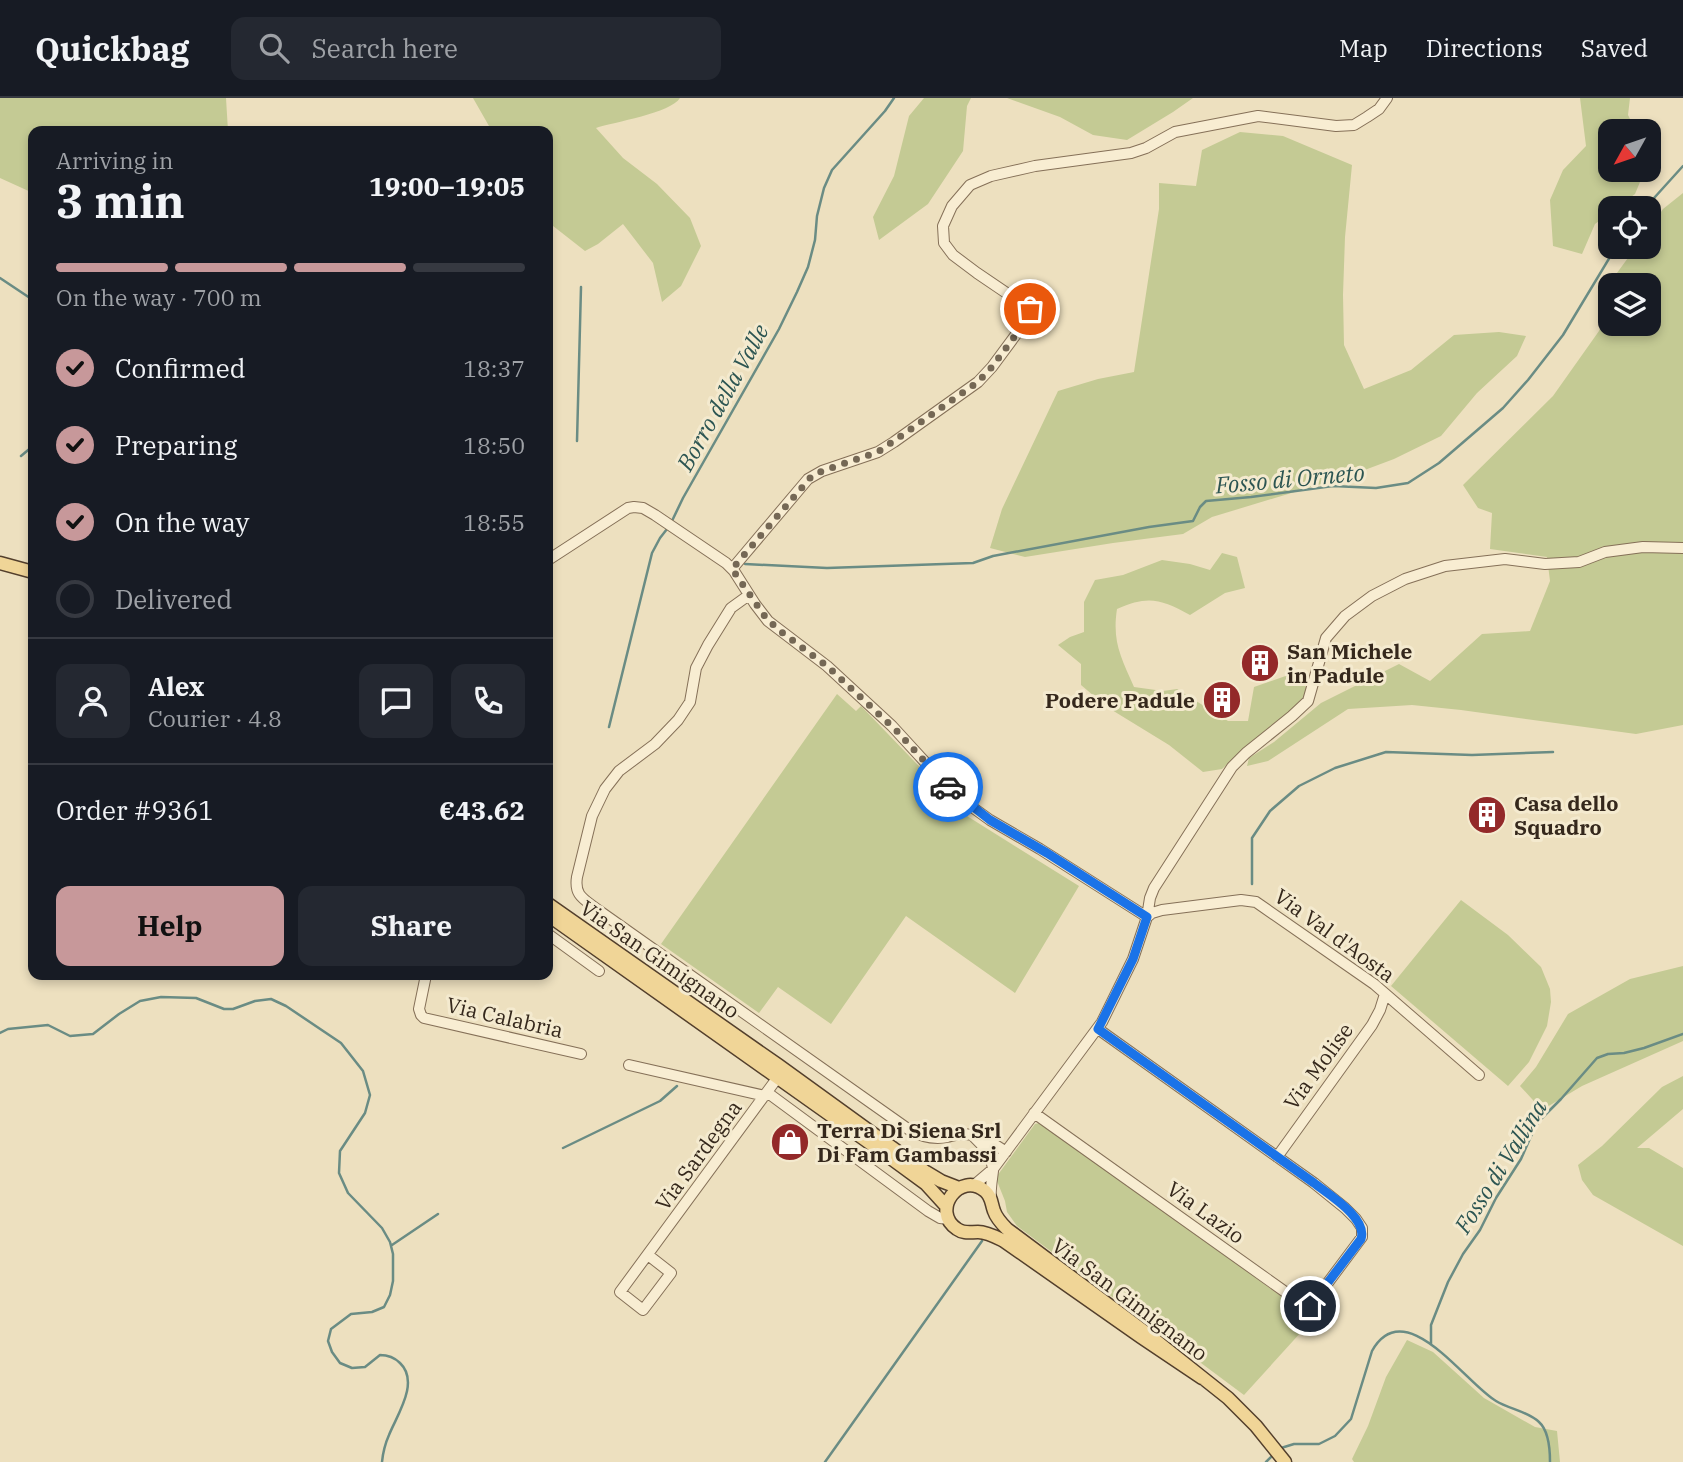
<!DOCTYPE html>
<html lang="en">
<head>
<meta charset="utf-8">
<style>
	:root { --surface:#171b24; --page:#242831; --text:#f1f3f6; --muted:#9ea1a6; --line:#363941; --accent:#c7989a }
	body { margin:0; font-family:"IBM Plex Serif",serif; background:var(--page); color:var(--text); height:100vh; display:flex; flex-direction:column; font-size:26px; white-space:nowrap }
	* { box-sizing:border-box; margin:0 }
	p { font-size:23px; color:var(--muted) }
	.icon { flex:none; width:38px; height:38px; fill:none; stroke:currentColor; stroke-width:2; stroke-linecap:round; stroke-linejoin:round }
	.map { position:relative; flex:1; overflow:hidden }
	.details { position:absolute; left:28px; top:28px; width:525px; height:854px; display:flex; flex-direction:column; background:var(--surface); border-radius:14px; box-shadow:0 4px 10px #0003 }
	.details>* { flex:none }
	.needle { width:46px; rotate:230deg }
	.controls { position:absolute; left:1598px; top:21px; display:grid; gap:14px }
	.controls a { display:grid; place-items:center; width:63px; height:63px; border-radius:14px; background:var(--surface); box-shadow:0 4px 10px #0003; font-size:35px }
	.pin { position:absolute; display:grid; place-items:center; width:60px; height:60px; color:#fff; margin:-30px; border:4px solid #fff; border-radius:50%; box-shadow:0 2px 7px #0007 }
	.courier { position:absolute; display:grid; place-items:center; width:70px; height:70px; margin:-35px; border:5px solid #1a73e8; border-radius:50%; background:#fff; color:#222; box-shadow:0 2px 9px #0007 }
	.summary em { font-style:normal; font-weight:700 }
	.summary div { display:flex; flex-direction:column-reverse }
	.summary { display:flex; align-items:center; justify-content:space-between; height:119px; padding:0 28px }
	h1 { font-size:46px; font-weight:700; line-height:52px }
	.bar { display:grid; grid-template-columns:repeat(4,1fr); gap:10px 7px; align-content:center; height:84px; padding:0 28px }
	.bar i { height:9px; border-radius:5px; background:var(--line) }
	.bar .active { background:var(--accent) }
	.bar p { grid-column:span 4 }
	.line { display:flex; align-items:center; gap:18px; padding:0 28px; border-top:2px solid var(--line) }
	.line div { flex:1 }
	.round { display:grid; place-items:center; flex:none; width:74px; height:74px; border-radius:14px; background:var(--page) }
	ol { padding:0 28px; list-style:none }
	li { display:flex; align-items:center; gap:21px; height:77px }
	li p { margin-inline-start:auto }
	li .icon { padding:7px; border-radius:50%; background:var(--accent); color:#111; stroke-width:4 }
	li:last-child { color:var(--muted) }
	li i { width:38px; height:38px; border:4px solid var(--line); border-radius:50% }
	.action { display:flex; gap:14px; margin-top:auto; padding:14px 28px }
	.action a { flex:1; height:80px; border-radius:14px; background:var(--accent); color:#111; font-size:28px; font-weight:700; line-height:80px; text-align:center }
	.action a+a { background:var(--page); color:var(--text) }
	header { display:flex; align-items:center; gap:42px; box-sizing:border-box; height:98px; padding:0 35px; background:var(--surface); border-bottom:2px solid var(--line) }
	header strong { font-size:33px }
	nav { display:flex; gap:38px; margin-inline-start:auto; font-size:24px }
	.search { width:490px; height:63px; background:var(--page); display:flex; align-items:center; gap:18px; box-sizing:border-box; padding:0 24px; border-radius:14px; color:var(--muted); font-size:26px }
	.map>svg:first-child { display:block }
</style>
</head>
<body>
<header>
<strong>Quickbag</strong>
<div class="search"><svg class="icon" aria-label="search" viewBox="0 0 24 24"><circle cx="10" cy="10" r="6"/><path d="M15 15l6 6"/></svg>Search here</div>
<nav><a>Map</a><a>Directions</a><a>Saved</a></nav>
</header>
<div class="map">
<svg width="1683" height="1364" viewBox="0 0 1683 1364">
	<rect width="100%" height="100%" fill="#ede0bf"/>
	<path fill="#c4ca94" d="M0 0H226L228 33H33V95L0 80Z
		M473 0H680C671 15 614 24 596 30L623 60 657 86 690 120 701 148 681 188 662 204 653 165 623 126 598 146 585 153 548 124V33H487L489 28Z
		M924 0H971L967 8 963 53 928 106 879 142 873 119 894 78 909 18Z
		M1007 0H1193L1173 14 1127 42 1093 37 1060 19Z
		M1580 0H1630L1628 17 1636 33H1610V72H1645L1635 96 1616 110H1610V115L1595 126 1582 156 1553 148 1550 102 1563 72 1586 48Z
		M1240 34 1283 38 1352 67 1345 139 1343 197 1344 247 1364 291 1411 272 1454 237 1499 234 1526 238 1517 258 1477 295 1441 338 1394 361 1354 376 1212 419 1183 436 1113 445 1025 459 990 450 1002 411 1058 293 1098 281 1134 274 1159 111V85L1196 88 1202 52Z
		M1683 95V627L1636 636 1461 612 1412 607 1348 611 1268 663 1247 668 1249 660 1274 644 1321 605 1399 566 1430 583 1482 536 1530 533 1550 483 1547 459 1490 451 1492 415 1478 410 1463 387 1553 298 1599 233 1610 194V226H1648V187H1612L1614 179 1636 149H1648L1649 132 1663 111Z
		M1222 455 1237 459 1245 490 1225 495 1190 517C1161 501 1148 497 1117 511 1112 544 1121 559 1134 589L1163 593 1177 591 1228 623H1248L1254 589 1294 575 1306 589V594L1300 606 1236 658 1222 671 1203 674 1169 647 1107 609 1081 587V566L1058 547 1070 539 1084 534V504L1095 482 1123 477 1162 462 1190 466 1210 472Z
		M837 596 856 613 861 608 967 718 1079 788 1015 895 906 818 831 926 778 889 759 915 661 846Z
		M1461 802 1508 837 1541 869 1550 891 1551 904 1547 928 1529 964 1508 988 1391 888Z
		M1683 868V943L1582 988 1542 1012 1520 988 1536 969 1568 916 1630 881Z
		M1683 978V1011L1637 1050H1649L1683 1070V1148L1593 1097 1582 1082 1578 1067 1602 1048 1662 989Z
		M1040 1025 1313 1221 1244 1297 1017 1128 1007 1114 1005 1103 997 1083V1078L1035 1026Z
		M1407 1242 1433 1254 1484 1300 1535 1329 1557 1333 1560 1364H1354L1352 1361 1368 1328 1386 1279Z"/>
	<g fill="none" stroke-linecap="round" stroke-linejoin="round">
		<path stroke="#6a8c84" stroke-width="2.5" d="M1645 110 1683 68
			M0 180 33 202
			M577 343 581 189
			M21 358 33 348
			M671 425 683 400 779 231 797 194 808 169 815 142 817 118 824 90 832 72 885 13 894 0
			M745 466 827 470 973 465 993 458 1149 429 1193 423 1200 409 1206 403 1251 399 1333 388 1376 390 1408 385 1439 365 1503 310 1528 282 1563 237 1616 149
			M609 629 652 455 660 440 667 431
			M1252 786V740L1270 713 1299 688 1335 670 1386 654 1472 657 1553 654
			M0 935 8 931 48 927 70 938 93 936 119 916 140 903 161 899 196 900 224 911H233L255 903 271 901 286 908 341 945 363 973 370 997 365 1015 340 1053 339 1075 348 1095 382 1130 390 1144 393 1156V1183L390 1197 384 1209 372 1214 351 1216 331 1231 328 1243 332 1254 340 1265 352 1270 365 1269 380 1257C388 1257 394 1259 400 1265 420 1284 397 1317 389 1337 385 1346 383 1354 382 1364
			M563 1050 660 1003 677 988
			M392 1147 438 1116
			M1431 1246V1227L1448 1184 1463 1156 1480 1132 1496 1100 1521 1061 1535 1029 1542 1020 1561 1001 1597 960 1608 956 1624 955 1644 950 1683 936
			M1281 1350 1294 1346H1319L1335 1338 1351 1321 1372 1253C1405 1194 1466 1286 1496 1303 1509 1311 1527 1313 1539 1324 1549 1333 1550 1351 1550 1364
			M825 1364 982 1143
			M1266 1364 1273 1357"/>
		<g stroke="#857058" stroke-width="12">
			<path id="minor" d="M548 462 628 410 634 409 643 410 655 417 726 465 734 473 755 506 768 523 827 568 892 628 936 676 961 701 990 722 1040 751 1147 819 1150 800 1154 790 1232 669 1246 655 1292 618 1308 603 1326 540 1345 518 1372 498 1405 481 1445 468 1505 461 1545 466 1579 464 1605 454 1643 449 1683 450
				M732 471 808 381 822 373 878 354 894 344 978 284 992 269 1026 223 1030 215V211L977 175 953 157 944 145 943 128 952 108 970 87 991 78 1035 68 1131 55 1146 50 1175 34 1258 18 1336 28 1354 27 1367 19 1379 11 1387 0
				M749 497 731 510 708 547 696 570 690 604 678 622 655 646 619 673 605 691 592 718 577 779C574 798 584 801 598 812L908 1031C920 1038 933 1042 947 1039 952 1038 958 1036 964 1036 980 1037 993 1045 1006 1054
				M548 836 599 873
				M426 877 419 911 421 917 424 920 581 956
				M629 967 765 998
				M768 995 928 1113 940 1120 948 1121
				M1034 1015 1305 1208 1309 1209 1312 1206 1362 1139V1130L1356 1121 1345 1110 1314 1085 1098 931
				M974 1039C983 1047 993 1060 993 1073 992 1082 990 1091 991 1101
				M1277 1059 1372 927 1380 912 1385 896
				M973 1088 993 1071 1102 924 1133 861 1147 819 1152 815 1162 812 1241 802 1256 804 1374 886 1479 977
				M648 1157 671 1175 643 1212 620 1194 778 979"/>
		</g>
		<g stroke="#533f2c" stroke-width="15">
			<path id="major" d="M0 465 33 474
				M548 806 778 967 926 1074 941 1083 959 1090
				M548 817 881 1053 926 1086 946 1108
				M1202 1280 1141 1239 1004 1143C996 1139 987 1134 978 1134 970 1134 964 1136 957 1131 930 1113 960 1072 985 1093 992 1099 991 1105 994 1113 996 1119 1002 1126 1007 1131L1145 1234 1228 1300 1256 1328 1285 1364"/>
		</g>
		<use href="#minor" stroke="#f8edd2" stroke-width="10"/>
		<use href="#major" stroke="#f0d597" stroke-width="12"/>
	</g>
	<g fill="none" stroke-linecap="round" stroke-linejoin="round">
		<path stroke="#756855" stroke-width="7" stroke-dasharray="0 12.6" d="M948 689 896 632 827 568 780 533 766 520 732 471 811 379 822 373 878 354 978 284 992 269 1026 223 1030 215V211"/>
		<path stroke="#1a73e8" stroke-width="9" d="M948 689 990 722 1047 755 1147 819 1133 861 1098 931 1314 1085C1328 1096 1368 1120 1361 1141L1310 1208"/>
	</g>
	<defs>
		<g id="building-disc" transform="scale(2.0125)"><circle r="9.5" fill="#932929" stroke="#f4eacf"/><path d="M-4-6H4V6H1V3H-1V6H-4ZM-2.5-4.3h1.7v1.8h-1.7ZM.8-4.3h1.7v1.8H.8ZM-2.5-1h1.7V.8h-1.7ZM.8-1h1.7V.8H.8Z" fill="#fff"/></g>
		<g id="shop-disc" transform="scale(2.0125)"><circle r="9.5" fill="#932929" stroke="#f4eacf"/><path d="M-5-2.5h2.3a2.7 3.5 0 0 1 5.4 0H5L5.5 6h-11ZM-1.5-2.5h3a1.5 2.3 0 0 0-3 0Z" fill="#fff"/></g>
	</defs>
	<g fill-rule="evenodd">
		<use href="#building-disc" x="1260" y="565"/>
		<use href="#building-disc" x="1222" y="602"/>
		<use href="#building-disc" x="1487" y="717"/>
		<use href="#shop-disc" x="790" y="1044"/>
	</g>
	<g text-anchor="middle" dominant-baseline="central" stroke-width="6" stroke-linejoin="round" paint-order="stroke">
		<g font-size="21" font-weight="bold" fill="#35281c" stroke="#f4eacf" text-anchor="start">
			<text x="1287" y="553">San Michele<tspan x="1287" dy="24">in Padule</tspan></text>
			<text x="1195" y="602" text-anchor="end">Podere Padule</text>
			<text x="1514" y="705">Casa dello<tspan x="1514" dy="24">Squadro</tspan></text>
			<text x="817" y="1032">Terra Di Siena Srl<tspan x="817" dy="24">Di Fam Gambassi</tspan></text>
		</g>
		<g font-size="21" fill="#35281c" stroke="#f4eacf">
			<text transform="translate(1335 837) rotate(36)">Via Val d'Aosta</text>
			<text transform="translate(660 861) rotate(35)">Via San Gimignano</text>
			<text transform="translate(505 919) rotate(13)">Via Calabria</text>
			<text transform="translate(1318 968) rotate(-54)">Via Molise</text>
			<text transform="translate(698 1057) rotate(-54)">Via Sardegna</text>
			<text transform="translate(1206 1114) rotate(36)">Via Lazio</text>
			<text transform="translate(1130 1201) rotate(37)">Via San Gimignano</text>
		</g>
		<g font-size="23" font-style="italic" fill="#2c5552" stroke="#f4eacf">
			<text transform="translate(722 299) rotate(-61)">Borro della Valle</text>
			<text transform="translate(1290 380) rotate(-5)">Fosso di Orneto</text>
			<text transform="translate(1500 1068) rotate(-58)">Fosso di Vallina</text>
		</g>
	</g>
</svg>
<div class="controls">
<a><svg class="needle" viewBox="-14 -14 28 28"><path d="M0-13l5 13h-10z" fill="#e53935"/><path d="M0 13l5-13h-10z" fill="#9ea1a6"/></svg></a>
<a><svg class="icon" aria-label="locate" viewBox="0 0 24 24"><circle cx="12" cy="12" r="6"/><path d="M12 2v4M12 18v4M2 12h4M18 12h4"/></svg></a>
<a><svg class="icon" aria-label="layers" viewBox="0 0 24 24"><path d="M12 4l9 5-9 5-9-5zM3 14l9 5 9-5"/></svg></a>
</div>
<div class="pin" style="left:1030px;top:211px;background:#ea580c"><svg class="icon" aria-label="bag" viewBox="0 0 24 24"><path d="M5 8h14l-1 12H6zM9 8a3 3 0 0 1 6 0"/></svg></div>
<div class="pin" style="left:1310px;top:1208px;background:#1f2937"><svg class="icon" aria-label="home" viewBox="0 0 24 24"><path d="M3 11l9-7 9 7M6 9v11h12V9"/></svg></div>
<div class="courier" style="left:948px;top:689px"><svg class="icon" aria-label="car" viewBox="0 0 24 24"><path d="M5 17H2v-5l4-1 3-4h7l3 4 3 1v5h-3M9 17h6M6 11h13"/><circle cx="7" cy="17" r="2"/><circle cx="17" cy="17" r="2"/></svg></div>
<section class="details">
<div class="summary"><div><h1>3 min</h1><p>Arriving in</p></div><em>19:00–19:05</em></div>
<div class="bar"><i class="active"></i><i class="active"></i><i class="active"></i><i></i><p>On the way · 700 m</p></div>
<ol>
<li><svg class="icon" aria-label="check" viewBox="0 0 24 24"><path d="M5 12l5 5 9-10"/></svg>Confirmed<p>18:37</p></li>
<li><svg class="icon" aria-label="check" viewBox="0 0 24 24"><path d="M5 12l5 5 9-10"/></svg>Preparing<p>18:50</p></li>
<li><svg class="icon" aria-label="check" viewBox="0 0 24 24"><path d="M5 12l5 5 9-10"/></svg>On the way<p>18:55</p></li>
<li><i></i>Delivered</li>
</ol>
<div class="line" style="height:126px"><a class="round"><svg class="icon" aria-label="person" viewBox="0 0 24 24"><circle cx="12" cy="8" r="4"/><path d="M4 21q1-7 8-7t8 7"/></svg></a><div><b>Alex</b><p>Courier · 4.8</p></div><a class="round"><svg class="icon" aria-label="chat" viewBox="0 0 24 24"><path d="M4 5h16v11H9l-5 4z"/></svg></a><a class="round"><svg class="icon" aria-label="phone" viewBox="0 0 24 24"><path d="M5 4h4l2 5-3 2q2 4 5 5l2-3 5 2v4C11 20 4 13 5 4z"/></svg></a></div>
<div class="line" style="height:91px"><div>Order #9361</div><b>€43.62</b></div>
<div class="action"><a>Help</a><a>Share</a></div>
</section>
</div>
</body>
</html>
